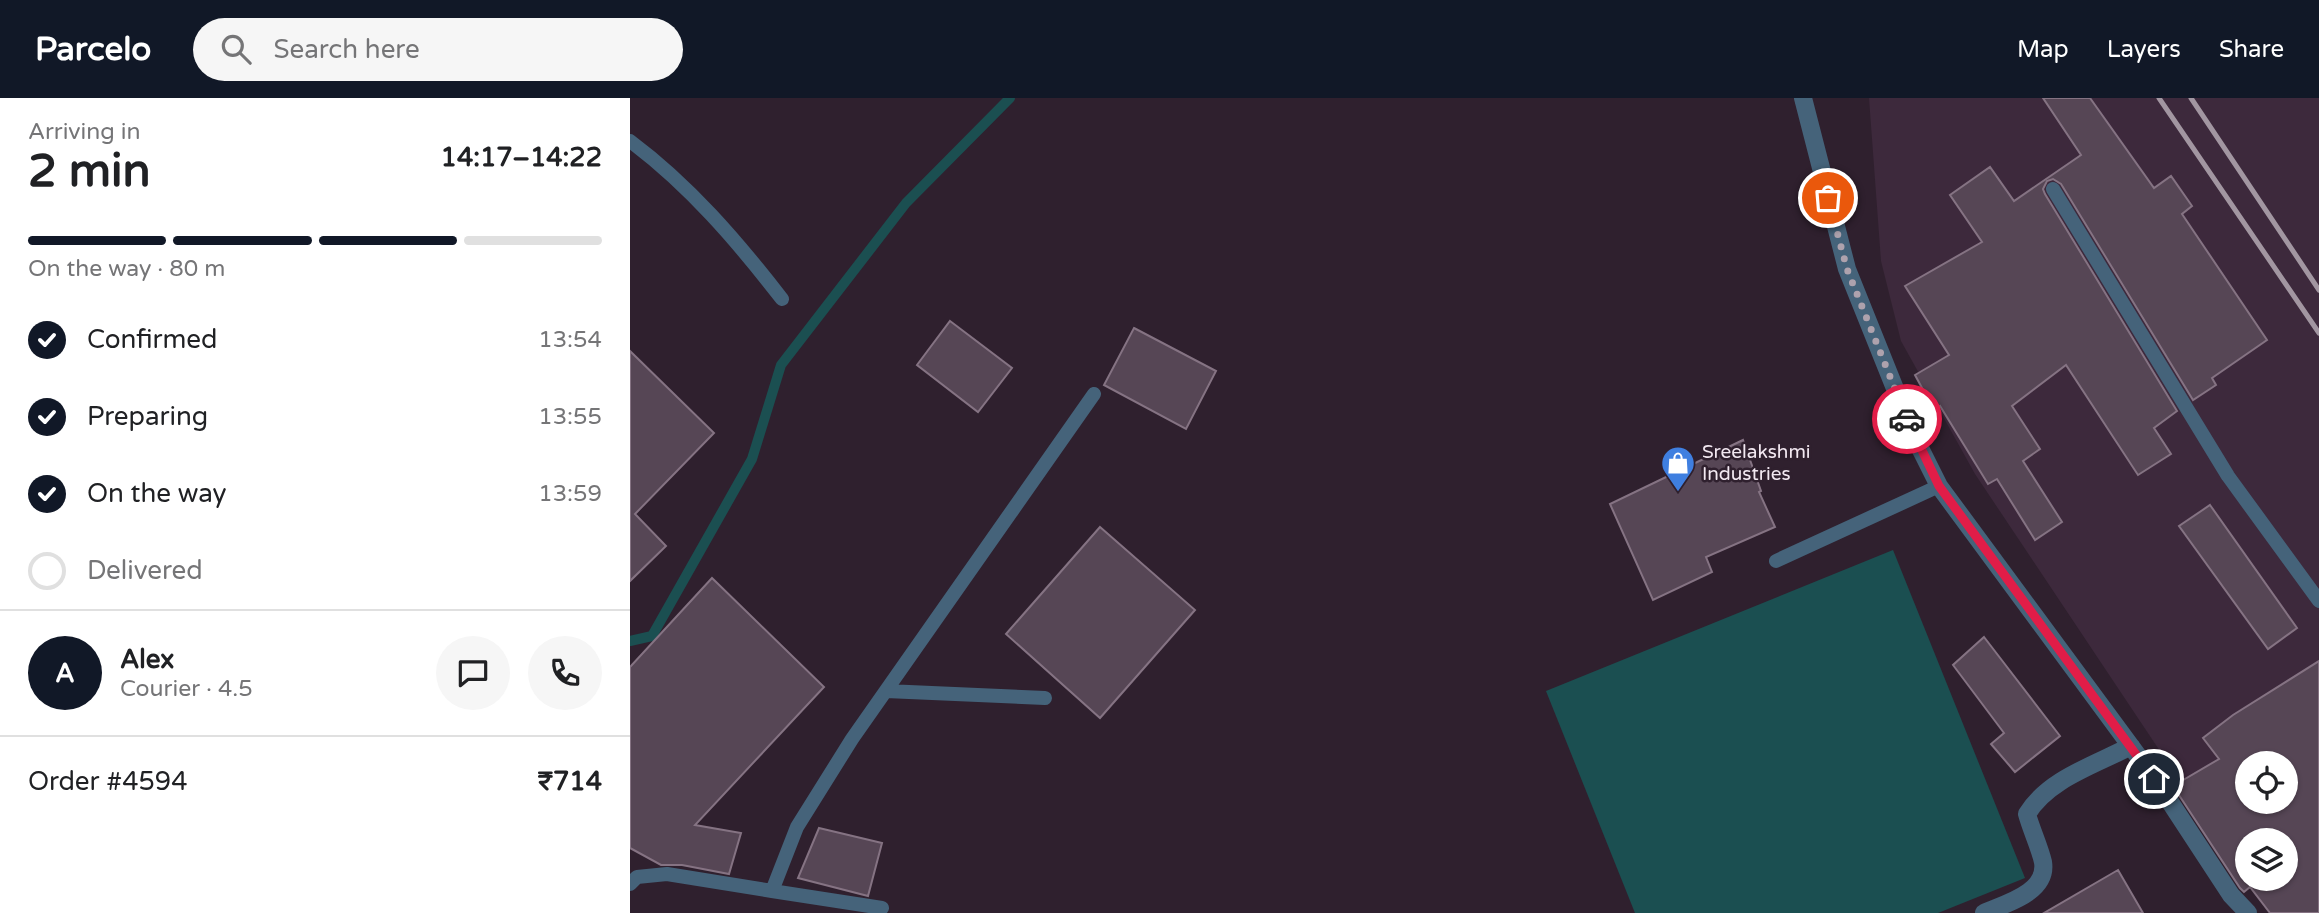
<!DOCTYPE html>
<html lang="en">
<head>
<meta charset="utf-8">
<style>
	:root { --surface:#fff; --page:#f6f6f6; --text:#202124; --muted:#757577; --line:#e0e0e0; --accent:#111827 }
	body { margin:0; font-family:"Varela Round",sans-serif; background:var(--page); color:var(--text); height:100vh; display:flex; flex-direction:column; font-size:26px; white-space:nowrap }
	* { box-sizing:border-box; margin:0 }
	p { font-size:23px; color:var(--muted) }
	.icon { flex:none; width:38px; height:38px; fill:none; stroke:currentColor; stroke-width:2; stroke-linecap:round; stroke-linejoin:round }
	.map { position:relative; flex:1; overflow:hidden }
	.drawer { display:flex; flex-direction:column; background:var(--surface); width:630px }
	.drawer>* { flex:none }
	.tools { position:absolute; left:1605px; top:653px; display:grid; gap:14px }
	.tools a { display:grid; place-items:center; width:63px; height:63px; border-radius:50%; background:var(--surface); box-shadow:0 2px 5px #0004; font-size:35px }
	.pin { position:absolute; display:grid; place-items:center; width:60px; height:60px; color:#fff; margin:-30px; border:4px solid #fff; border-radius:50%; box-shadow:0 2px 7px #0007 }
	.courier { position:absolute; display:grid; place-items:center; width:70px; height:70px; margin:-35px; border:5px solid #e11d48; border-radius:50%; background:#fff; color:#222; box-shadow:0 2px 9px #0007 }
	.head em { font-style:normal; font-weight:700 }
	.head div { display:flex; flex-direction:column-reverse }
	.head { display:flex; align-items:center; justify-content:space-between; height:119px; padding:0 28px }
	h1 { font-size:46px; font-weight:700; line-height:52px }
	.bar { display:grid; grid-template-columns:repeat(4,1fr); gap:10px 7px; align-content:center; height:84px; padding:0 28px }
	.bar i { height:9px; border-radius:5px; background:var(--line) }
	.bar .on { background:var(--accent) }
	.bar p { grid-column:span 4 }
	.line { display:flex; align-items:center; gap:18px; padding:0 28px; border-top:2px solid var(--line) }
	.line div { flex:1 }
	.round { display:grid; place-items:center; flex:none; width:74px; height:74px; border-radius:37px; background:var(--page) }
	ol { padding:0 28px; list-style:none }
	li { display:flex; align-items:center; gap:21px; height:77px }
	li p { margin-inline-start:auto }
	li .icon { padding:7px; border-radius:50%; background:var(--accent); color:#fff; stroke-width:4 }
	li:last-child { color:var(--muted) }
	li i { width:38px; height:38px; border:4px solid var(--line); border-radius:50% }
	header { display:flex; align-items:center; gap:42px; box-sizing:border-box; height:98px; padding:0 35px; background:var(--accent); color:#fff }
	header strong { font-size:33px }
	nav { display:flex; gap:38px; margin-inline-start:auto; font-size:24px }
	.search { width:490px; height:63px; background:var(--page); display:flex; align-items:center; gap:18px; box-sizing:border-box; padding:0 24px; border-radius:38px; color:var(--muted); font-size:26px }
	main { display:flex; flex:1; min-height:0 }
	.map>svg:first-child { display:block }
</style>
</head>
<body>
<header>
<strong>Parcelo</strong>
<div class="search"><svg class="icon" aria-label="search" viewBox="0 0 24 24"><circle cx="10" cy="10" r="6"/><path d="M15 15l6 6"/></svg>Search here</div>
<nav><a>Map</a><a>Layers</a><a>Share</a></nav>
</header>
<main>
<section class="drawer">
<div class="head"><div><h1>2 min</h1><p>Arriving in</p></div><em>14:17–14:22</em></div>
<div class="bar"><i class="on"></i><i class="on"></i><i class="on"></i><i></i><p>On the way · 80 m</p></div>
<ol>
<li><svg class="icon" aria-label="check" viewBox="0 0 24 24"><path d="M5 12l5 5 9-10"/></svg>Confirmed<p>13:54</p></li>
<li><svg class="icon" aria-label="check" viewBox="0 0 24 24"><path d="M5 12l5 5 9-10"/></svg>Preparing<p>13:55</p></li>
<li><svg class="icon" aria-label="check" viewBox="0 0 24 24"><path d="M5 12l5 5 9-10"/></svg>On the way<p>13:59</p></li>
<li><i></i>Delivered</li>
</ol>
<div class="line" style="height:126px"><b class="round" style="background:var(--accent);color:#fff">A</b><div><b>Alex</b><p>Courier · 4.5</p></div><a class="round"><svg class="icon" aria-label="chat" viewBox="0 0 24 24"><path d="M4 5h16v11H9l-5 4z"/></svg></a><a class="round"><svg class="icon" aria-label="phone" viewBox="0 0 24 24"><path d="M5 4h4l2 5-3 2q2 4 5 5l2-3 5 2v4C11 20 4 13 5 4z"/></svg></a></div>
<div class="line" style="height:91px"><div>Order #4594</div><b>₹714</b></div>
</section>
<div class="map">
<svg width="1689" height="815" viewBox="0 0 1689 815">
	<rect width="100%" height="100%" fill="#2f202e"/>
	<path fill="#3d293c" fill-rule="evenodd" d="M1239 0H1689V815L1656 780V742H1617V769L1546 677 1345 376 1271 243 1251 163ZM1617 665H1656V704H1617Z"/>
	<path fill="#1b4f51" d="M1263 452 1395 780 1308 815H1005L916 593Z"/>
	<g fill="none" stroke-linecap="round" stroke-linejoin="round">
		<path stroke="#1b4f51" stroke-width="10" d="M0 543 22 538 122 361 151 267 276 105 380 0"/>
	</g>
	<path fill="#564655" stroke="#857383" stroke-width="2" fill-rule="evenodd" d="M1413 0H1460L1524 90 1541 78 1562 108 1552 116 1637 242 1582 280 1586 287 1563 302 1431 86 1423 81 1417 83 1413 91 1415 96 1547 313 1524 330 1541 356 1508 377 1436 267 1382 308 1410 351 1393 363 1432 424 1405 442 1367 381 1358 386 1310 308 1304 312 1285 277 1319 257 1275 188 1352 144 1320 97 1360 69 1384 103 1451 57Z
		M320 223 382 270 348 314 287 267Z
		M504 230 586 273 556 331 474 287Z
		M0 253 84 335 5 416 36 448 0 483Z
		M1113 342 1131 393 1129 394 1145 429 1076 459 1082 474 1023 502 980 406Z
		M1580 407 1667 530 1638 551 1549 428Z
		M470 429 565 512 470 620 376 536Z
		M82 480 194 589 65 727 111 735 99 776 52 767H31L0 750V569Z
		M1354 539 1430 638 1385 674 1361 646 1374 635 1323 567Z
		M1689 563V815H1640L1620 789 1614 794 1610 790 1543 688 1589 661 1573 640 1603 617ZM1617 665H1656V704H1617ZM1617 742H1656V780H1617Z
		M189 730 252 745 238 798 168 780Z
		M1488 772 1513 815H1414Z"/>
	<g fill="none" stroke-linecap="round" stroke-linejoin="round">
		<path stroke="#45637a" stroke-width="14" d="M0 43C59 87 107 143 152 201
			M1423 91 1598 378 1689 503
			M1146 463 1309 388
			M256 593 415 600
			M0 786 7 779 37 776 142 793 167 729 222 641 464 296
			M142 793 252 810"/>
		<path stroke="#45637a" stroke-width="18" d="M1173 0 1217 171 1284 338 1309 388 1525 681 1601 797 1618 815
			M1354 815C1374 806 1418 795 1413 764 1410 750 1401 731 1397 716 1418 681 1465 667 1501 648"/>
		<path stroke="#a296a1" stroke-width="5" d="M1529 0 1689 235
			M1561 0 1689 192"/>
	</g>
	<g fill="none" stroke-linecap="round" stroke-linejoin="round">
		<path stroke="#aea2ad" stroke-width="7" stroke-dasharray="0 12.6" d="M1198 100 1217 171 1277 321"/>
		<path stroke="#e11d48" stroke-width="9" d="M1277 321 1309 388 1524 681"/>
	</g>
	<defs>
		<g id="shop-pin" transform="scale(1.75)"><path d="M0 17L-7.5 6A9.5 9.5 0 1 1 7.5 6Z" fill="#3f7fe0" stroke="#2f202e"/><path d="M-5-2.5h2.3a2.7 3.5 0 0 1 5.4 0H5L5.5 6h-11ZM-1.5-2.5h3a1.5 2.3 0 0 0-3 0Z" fill="#fff"/></g>
	</defs>
	<g fill-rule="evenodd">
		<use href="#shop-pin" x="1048" y="365"/>
	</g>
	<g text-anchor="middle" dominant-baseline="central" stroke-width="5" stroke-linejoin="round" paint-order="stroke">
		<g font-size="19" fill="#f2e8f1" stroke="#2f202e" text-anchor="start">
			<text x="1072" y="354">Sreelakshmi<tspan x="1072" dy="22">Industries</tspan></text>
		</g>
	</g>
</svg>
<div class="tools">
<a><svg class="icon" aria-label="locate" viewBox="0 0 24 24"><circle cx="12" cy="12" r="6"/><path d="M12 2v4M12 18v4M2 12h4M18 12h4"/></svg></a>
<a><svg class="icon" aria-label="layers" viewBox="0 0 24 24"><path d="M12 4l9 5-9 5-9-5zM3 14l9 5 9-5"/></svg></a>
</div>
<div class="pin" style="left:1198px;top:100px;background:#ea580c"><svg class="icon" aria-label="bag" viewBox="0 0 24 24"><path d="M5 8h14l-1 12H6zM9 8a3 3 0 0 1 6 0"/></svg></div>
<div class="pin" style="left:1524px;top:681px;background:#1f2937"><svg class="icon" aria-label="home" viewBox="0 0 24 24"><path d="M3 11l9-7 9 7M6 9v11h12V9"/></svg></div>
<div class="courier" style="left:1277px;top:321px"><svg class="icon" aria-label="car" viewBox="0 0 24 24"><path d="M5 17H2v-5l4-1 3-4h7l3 4 3 1v5h-3M9 17h6M6 11h13"/><circle cx="7" cy="17" r="2"/><circle cx="17" cy="17" r="2"/></svg></div>
</div>
</main>
</body>
</html>
